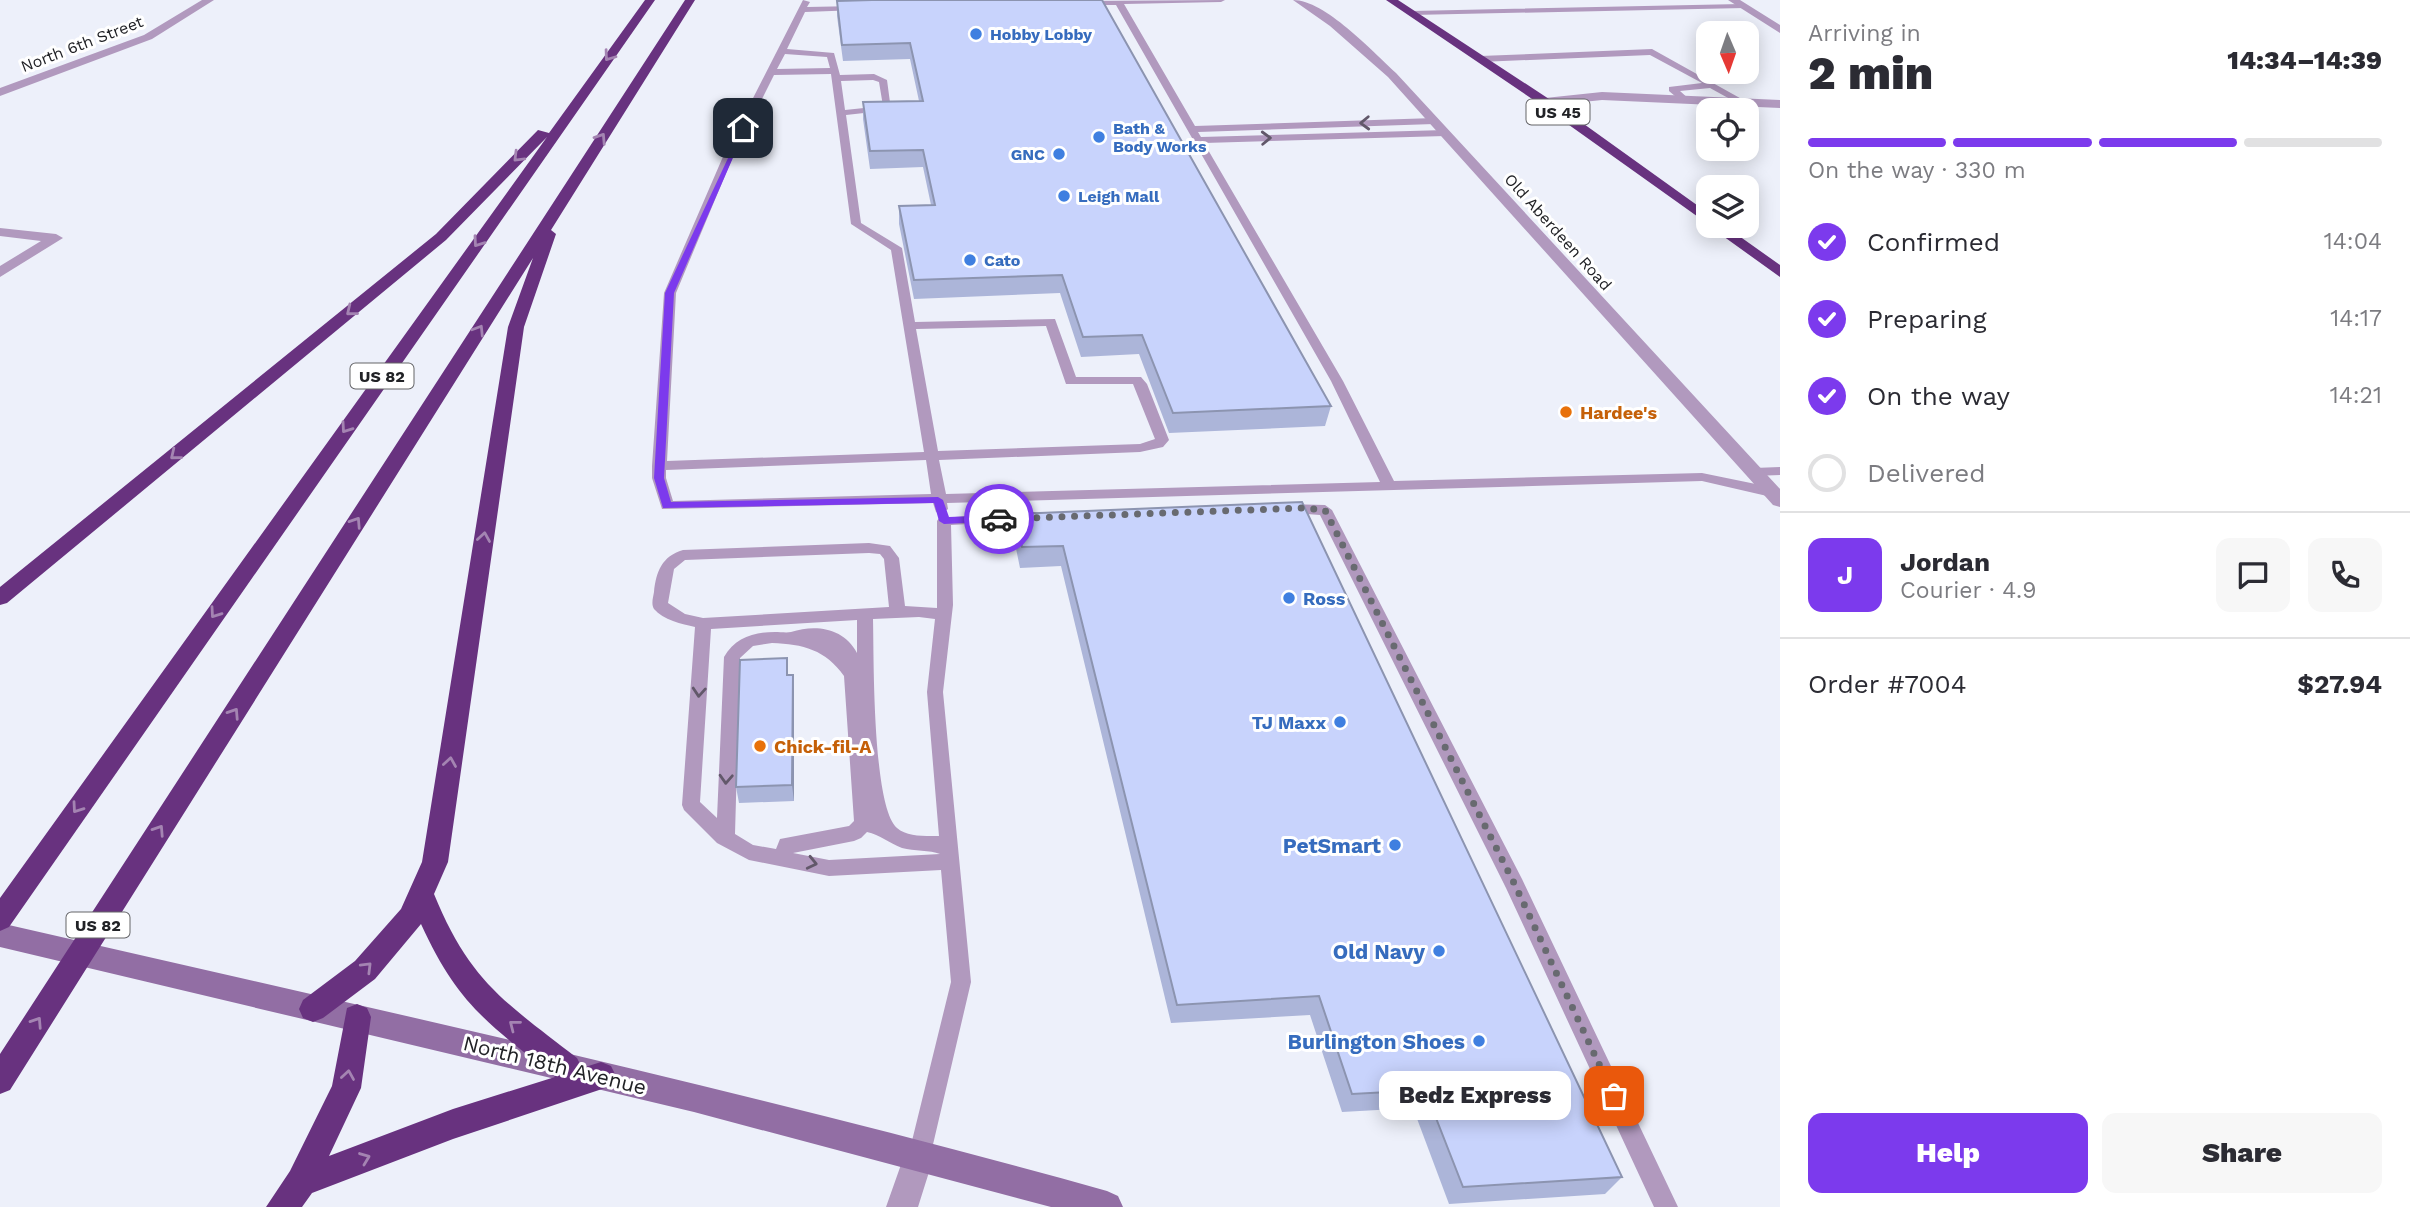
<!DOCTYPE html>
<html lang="en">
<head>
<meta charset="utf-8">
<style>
	:root { --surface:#fff; --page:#f7f7f7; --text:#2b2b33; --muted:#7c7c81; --line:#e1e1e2; --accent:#7c3aed }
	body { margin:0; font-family:"Work Sans",sans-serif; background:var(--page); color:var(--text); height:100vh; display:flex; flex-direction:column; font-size:26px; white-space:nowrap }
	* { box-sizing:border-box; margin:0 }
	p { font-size:23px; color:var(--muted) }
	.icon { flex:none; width:38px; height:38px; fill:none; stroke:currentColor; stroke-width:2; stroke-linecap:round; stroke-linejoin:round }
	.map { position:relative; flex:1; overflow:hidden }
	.side { display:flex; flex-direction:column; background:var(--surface); width:630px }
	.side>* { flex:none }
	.needle { width:46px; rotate:178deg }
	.buttons { position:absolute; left:1696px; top:21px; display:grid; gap:14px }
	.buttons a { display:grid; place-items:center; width:63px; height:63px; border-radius:14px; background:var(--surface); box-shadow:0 4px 18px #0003; font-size:35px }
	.pin { position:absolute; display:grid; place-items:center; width:60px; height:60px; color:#fff; margin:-30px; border-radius:14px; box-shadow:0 4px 10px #0006 }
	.courier { position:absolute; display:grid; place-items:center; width:70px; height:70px; margin:-35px; border:5px solid #7c3aed; border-radius:50%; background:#fff; color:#222; box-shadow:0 2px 9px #0007 }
	.bubble { position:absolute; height:49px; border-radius:14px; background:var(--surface); box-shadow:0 4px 18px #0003; font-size:23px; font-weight:800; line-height:49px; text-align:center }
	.head em { font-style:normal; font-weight:800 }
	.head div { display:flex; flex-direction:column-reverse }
	.head { display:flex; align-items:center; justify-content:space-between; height:119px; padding:0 28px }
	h1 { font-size:46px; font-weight:800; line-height:52px }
	.bar { display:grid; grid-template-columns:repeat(4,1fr); gap:10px 7px; align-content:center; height:84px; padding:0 28px }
	.bar i { height:9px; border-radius:5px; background:var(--line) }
	.bar .current { background:var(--accent) }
	.bar p { grid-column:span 4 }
	.line { display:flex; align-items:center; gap:18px; padding:0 28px; border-top:2px solid var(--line) }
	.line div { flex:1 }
	.round { display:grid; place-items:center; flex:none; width:74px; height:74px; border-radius:14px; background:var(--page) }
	ol { padding:0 28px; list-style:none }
	li { display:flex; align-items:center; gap:21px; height:77px }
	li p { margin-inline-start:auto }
	li .icon { padding:7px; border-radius:50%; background:var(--accent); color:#fff; stroke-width:4 }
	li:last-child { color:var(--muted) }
	li i { width:38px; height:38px; border:4px solid var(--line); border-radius:50% }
	.action { display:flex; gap:14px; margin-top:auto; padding:14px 28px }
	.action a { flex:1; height:80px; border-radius:14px; background:var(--accent); color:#fff; font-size:28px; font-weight:800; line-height:80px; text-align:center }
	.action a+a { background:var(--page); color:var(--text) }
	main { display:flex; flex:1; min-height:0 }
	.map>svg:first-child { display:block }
</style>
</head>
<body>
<main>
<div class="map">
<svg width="1780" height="1207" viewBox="0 0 1780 1207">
	<rect width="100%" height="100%" fill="#edf0fa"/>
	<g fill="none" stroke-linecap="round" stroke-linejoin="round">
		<path fill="#b199be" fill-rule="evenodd" d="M803 0 810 2 807 7 858 6 862 8 858 10 805 12 787 49 834 53 840 75 874 74 887 80 891 110 846 115 861 223 902 248 915 322 1055 319 1076 377H1141L1147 384 1169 440 1163 447 1140 452 939 460 946 494 1380 482 1331 381 1116 5H1083L1079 3 1083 1 1225 0 1221 2 1124 4 1195 126 1434 118 1439 121 1434 124 1198 132 1201 137 1445 130 1450 133 1445 136 1204 143 1343 381 1394 481 1702 473 1780 489V499L1702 481 947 503 948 509 941 514 936 512 933 503 662 509 652 478V466L664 293 722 159ZM785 54 827 57 830 68 777 69ZM831 74 851 224 891 250 924 452 667 461 676 293 732 159 774 75ZM873 80 879 82 883 106 845 110 841 81ZM1046 326 1066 384H1133L1155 439 1140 444 938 451 916 329ZM926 460 931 494 673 501 666 478V470Z
			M1741 4 1744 8 1412 15 1408 13 1412 11Z
			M1652 49 1747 102 1739 104 1710 88 1680 91 1690 100 1682 102 1669 91V87L1702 83 1650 55 1480 62 1476 59 1480 56Z
			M1780 467V475L1754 476 1747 472 1754 468Z
			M1285 504 1325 505 1332 510 1522 879 1678 1207H1654L1506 888 1320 515 1280 512 1278 509 1280 506Z
			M1035 512 1040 514 1042 517 1040 520 951 525 953 605 943 692 971 982 931 1153 928 1161 920 1164 912 1161 909 1153 951 982 941 870 829 876 749 860 717 843 684 810 682 805 695 627C682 624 663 620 654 609 651 604 653 598 654 592 656 572 662 556 683 550L869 543 890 546 899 558 905 606 937 608V521L939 518ZM869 553 880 554 884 559 889 607 703 618 685 614 668 603 674 569 685 560ZM919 617 935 619 927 692 939 836C925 836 907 837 897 828 872 806 874 656 873 619ZM857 620V653C844 628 816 624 791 632 787 633 780 632 775 632 753 632 735 638 724 657L717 818 700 802 711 629ZM772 643C803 644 826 650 844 676L854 821 849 826 780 839 776 849 753 845 735 834 740 658 753 646ZM867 832C880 835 889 843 902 848 914 851 930 850 940 854L829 860 793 853 854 841 861 838Z"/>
		<path fill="#b199be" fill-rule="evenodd" d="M202 0H214L152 39 0 96V88L144 35Z
			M1293 0C1325 0 1372 51 1396 73L1780 489V507L1773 505 1388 77 1330 26Z
			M1728 0H1740L1780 25V33Z
			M1602 92 1780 100V108L1602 100 1545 106 1539 102 1545 98Z
			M0 228 56 234 63 238 0 277V266L41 241 0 236Z
			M920 1138 931 1142 935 1153 918 1207H886L909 1142Z"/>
		<path fill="#926ea4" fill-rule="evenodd" d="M0 923C370 1008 741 1089 1107 1191L1118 1196 1123 1207H1051L694 1112 0 947Z"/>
		<path fill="#68327f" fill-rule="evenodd" d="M645 0H655L9 927 0 931V898L547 137 446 240 7 603 0 605V587L436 234 538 130 549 133Z
			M685 0H695L551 230 556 234 524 327 448 862 434 894C470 982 505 1002 577 1058L582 1068 601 1062 611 1066 616 1076 611 1086 453 1139 312 1193 302 1207H266L290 1171 332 1086 347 1008 357 1004 367 1008 371 1017 361 1088 329 1156 453 1109 555 1077C488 1023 458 1005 421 924L375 979 323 1018 313 1022 303 1018 299 1009 303 1000 355 961 401 909 422 862 508 327 533 258 10 1090 0 1094V1054Z
			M1386 0H1398L1549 99 1708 213V224L1541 105Z
			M1709 226H1725L1780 265V277Z"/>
	</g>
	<path fill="#acb5d9" d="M872 0 1331 406 1325 426 1169 433 1139 354 1081 357 1060 293 914 299 899 224V206L931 205 923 167 870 169 863 119V102L919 101 910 59 843 61 837 16V1Z
		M1302 502 1622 1177 1605 1194 1449 1204 1413 1108 1342 1112 1310 1015 1171 1023 1061 566 1020 568 1013 534 1014 514Z
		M788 675H793L794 691V801L739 803 736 787Z"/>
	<path fill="#8c94b0" d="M793 675 794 691V801L792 785Z"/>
	<path fill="#c8d3fc" stroke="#8c94b0" stroke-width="2" d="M872 0H1102L1331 406 1173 413 1142 335 1083 337 1062 275 914 280 899 206 935 205 923 150 870 151 863 102 923 101 910 43 842 45 837 1Z
		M1302 502 1622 1177 1463 1187 1425 1090 1352 1094 1319 996 1177 1005 1063 546 1022 547 1014 514Z
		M787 658V675H793L792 785 736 787 740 660Z"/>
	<defs><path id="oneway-chevron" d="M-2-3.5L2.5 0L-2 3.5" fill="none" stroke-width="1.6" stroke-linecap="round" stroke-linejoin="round" transform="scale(1.75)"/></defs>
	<g stroke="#a484b2">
		<use href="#oneway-chevron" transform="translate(609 56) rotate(126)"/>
		<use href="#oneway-chevron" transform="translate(601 138) rotate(-57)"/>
		<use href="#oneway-chevron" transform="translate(518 157) rotate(135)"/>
		<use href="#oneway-chevron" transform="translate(478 242) rotate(125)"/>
		<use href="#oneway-chevron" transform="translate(351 311) rotate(141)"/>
		<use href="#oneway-chevron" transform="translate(479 330) rotate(-58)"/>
		<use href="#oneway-chevron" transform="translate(346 428) rotate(125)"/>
		<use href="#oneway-chevron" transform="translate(175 455) rotate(141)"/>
		<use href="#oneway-chevron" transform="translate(356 522) rotate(-57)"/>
		<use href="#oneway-chevron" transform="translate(484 537) rotate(-81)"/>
		<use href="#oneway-chevron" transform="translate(215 613) rotate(125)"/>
		<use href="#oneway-chevron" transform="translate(234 713) rotate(-57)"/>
		<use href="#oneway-chevron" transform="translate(450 762) rotate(-81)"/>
		<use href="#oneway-chevron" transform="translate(77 808) rotate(125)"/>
		<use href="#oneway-chevron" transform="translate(159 830) rotate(-57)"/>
		<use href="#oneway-chevron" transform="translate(367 967) rotate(-45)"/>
		<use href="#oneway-chevron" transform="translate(37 1022) rotate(-57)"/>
		<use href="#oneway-chevron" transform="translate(514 1025) rotate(-142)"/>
		<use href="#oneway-chevron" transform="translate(348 1075) rotate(-81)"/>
		<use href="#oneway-chevron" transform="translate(365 1158) rotate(-21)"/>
	</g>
	<g stroke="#62586a">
		<use href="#oneway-chevron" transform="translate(1365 123) rotate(178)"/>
		<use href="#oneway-chevron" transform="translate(1266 138) rotate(-2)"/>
		<use href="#oneway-chevron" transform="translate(699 692) rotate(94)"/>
		<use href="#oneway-chevron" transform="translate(726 779) rotate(93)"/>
		<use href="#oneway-chevron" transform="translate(812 863) rotate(13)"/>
	</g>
	<path fill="#7c3aed" d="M743 126 746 128 674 293 664 478 671 502 938 497 943 500 949 517 999 515 1003 516V521L944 524 939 521 934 503 663 508 654 478 665 293Z"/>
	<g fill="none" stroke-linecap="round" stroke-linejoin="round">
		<path stroke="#686a70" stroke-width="7" stroke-dasharray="0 12.6" d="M999 519 1303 508 1325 510 1515 885 1614 1096"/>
	</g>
	<g fill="#3f7fe0" stroke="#fff" stroke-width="2.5">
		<circle cx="976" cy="34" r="7"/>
		<circle cx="1099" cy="137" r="7"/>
		<circle cx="1059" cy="154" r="7"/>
		<circle cx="1064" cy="196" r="7"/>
		<circle cx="970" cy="260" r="7"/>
		<circle cx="1289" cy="598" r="7"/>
		<circle cx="1340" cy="722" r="7"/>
		<circle cx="1395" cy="845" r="7"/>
		<circle cx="1439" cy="951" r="7"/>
		<circle cx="1479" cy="1041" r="7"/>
	</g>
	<g fill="#e8710a" stroke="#fff" stroke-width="2.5">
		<circle cx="1566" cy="412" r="7"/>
		<circle cx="760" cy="746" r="7"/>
	</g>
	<g text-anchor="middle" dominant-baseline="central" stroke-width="6" stroke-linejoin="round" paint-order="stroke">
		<g font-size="16" font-weight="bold" fill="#366cbe" stroke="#fff" text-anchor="start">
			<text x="990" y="34">Hobby Lobby</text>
			<text x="1113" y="128">Bath &amp;<tspan x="1113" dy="18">Body Works</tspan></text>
			<text x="1045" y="154" text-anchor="end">GNC</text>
			<text x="1078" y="196">Leigh Mall</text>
			<text x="984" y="260">Cato</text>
		</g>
		<g font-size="16" fill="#212226" stroke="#fff">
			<text transform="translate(82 44) rotate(-21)">North 6th Street</text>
			<text transform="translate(1558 232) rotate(48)">Old Aberdeen Road</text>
		</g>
		<g fill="#fff" stroke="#646467" stroke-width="2">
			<rect x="1526.5" y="99.5" width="63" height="25" rx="5"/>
			<rect x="350.5" y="363.5" width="63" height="25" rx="5"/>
			<rect x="66.5" y="912.5" width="63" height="25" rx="5"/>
		</g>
		<g font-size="16" font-weight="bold" fill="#212226">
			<text x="1558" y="112">US 45</text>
			<text x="382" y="376">US 82</text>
			<text x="98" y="925">US 82</text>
		</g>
		<g font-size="18" font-weight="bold" fill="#c56008" stroke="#fff" text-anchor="start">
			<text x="1580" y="412">Hardee's</text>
			<text x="774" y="746">Chick-fil-A</text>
		</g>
		<g font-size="18" font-weight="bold" fill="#366cbe" stroke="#fff" text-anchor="start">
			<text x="1303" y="598">Ross</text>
			<text x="1326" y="722" text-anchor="end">TJ Maxx</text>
		</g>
		<g font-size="21" font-weight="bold" fill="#366cbe" stroke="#fff" text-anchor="end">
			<text x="1381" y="845">PetSmart</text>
			<text x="1425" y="951">Old Navy</text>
			<text x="1465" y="1041">Burlington Shoes</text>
		</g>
		<g font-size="21" fill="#212226" stroke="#fff">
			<text transform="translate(555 1065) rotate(14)">North 18th Avenue</text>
		</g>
	</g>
</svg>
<div class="buttons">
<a><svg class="needle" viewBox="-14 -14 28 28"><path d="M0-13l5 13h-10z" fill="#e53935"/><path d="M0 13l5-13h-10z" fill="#7c7c81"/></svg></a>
<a><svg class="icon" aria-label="locate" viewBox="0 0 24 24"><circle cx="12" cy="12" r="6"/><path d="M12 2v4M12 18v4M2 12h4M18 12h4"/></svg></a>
<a><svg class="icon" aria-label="layers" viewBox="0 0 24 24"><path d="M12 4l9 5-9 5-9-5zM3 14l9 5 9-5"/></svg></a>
</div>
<div class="pin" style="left:1614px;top:1096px;background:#ea580c"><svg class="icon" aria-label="bag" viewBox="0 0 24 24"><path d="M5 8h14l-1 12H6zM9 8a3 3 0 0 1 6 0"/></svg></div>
<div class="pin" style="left:743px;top:128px;background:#1f2937"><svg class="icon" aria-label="home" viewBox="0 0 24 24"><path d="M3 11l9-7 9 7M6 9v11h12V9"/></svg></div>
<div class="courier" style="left:999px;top:519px"><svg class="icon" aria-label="car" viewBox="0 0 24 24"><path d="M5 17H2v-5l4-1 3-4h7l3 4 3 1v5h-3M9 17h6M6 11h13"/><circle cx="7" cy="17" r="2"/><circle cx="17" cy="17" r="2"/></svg></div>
<div class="bubble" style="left:1379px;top:1071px;width:192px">Bedz Express</div>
</div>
<section class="side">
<div class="head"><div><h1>2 min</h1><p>Arriving in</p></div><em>14:34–14:39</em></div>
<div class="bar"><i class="current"></i><i class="current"></i><i class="current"></i><i></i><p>On the way · 330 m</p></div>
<ol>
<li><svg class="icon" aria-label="check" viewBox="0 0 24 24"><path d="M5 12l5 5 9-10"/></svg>Confirmed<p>14:04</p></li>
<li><svg class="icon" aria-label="check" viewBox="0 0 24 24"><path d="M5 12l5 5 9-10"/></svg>Preparing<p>14:17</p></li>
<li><svg class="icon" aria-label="check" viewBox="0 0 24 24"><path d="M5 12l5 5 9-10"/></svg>On the way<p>14:21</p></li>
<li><i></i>Delivered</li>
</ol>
<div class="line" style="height:126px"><b class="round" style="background:var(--accent);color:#fff">J</b><div><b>Jordan</b><p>Courier · 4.9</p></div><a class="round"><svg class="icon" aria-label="chat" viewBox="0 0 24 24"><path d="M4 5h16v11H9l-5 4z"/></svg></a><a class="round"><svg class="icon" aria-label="phone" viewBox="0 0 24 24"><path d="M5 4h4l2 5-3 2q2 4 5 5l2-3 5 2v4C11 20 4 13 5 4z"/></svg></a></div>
<div class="line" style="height:91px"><div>Order #7004</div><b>$27.94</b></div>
<div class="action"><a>Help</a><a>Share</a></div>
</section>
</main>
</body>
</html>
